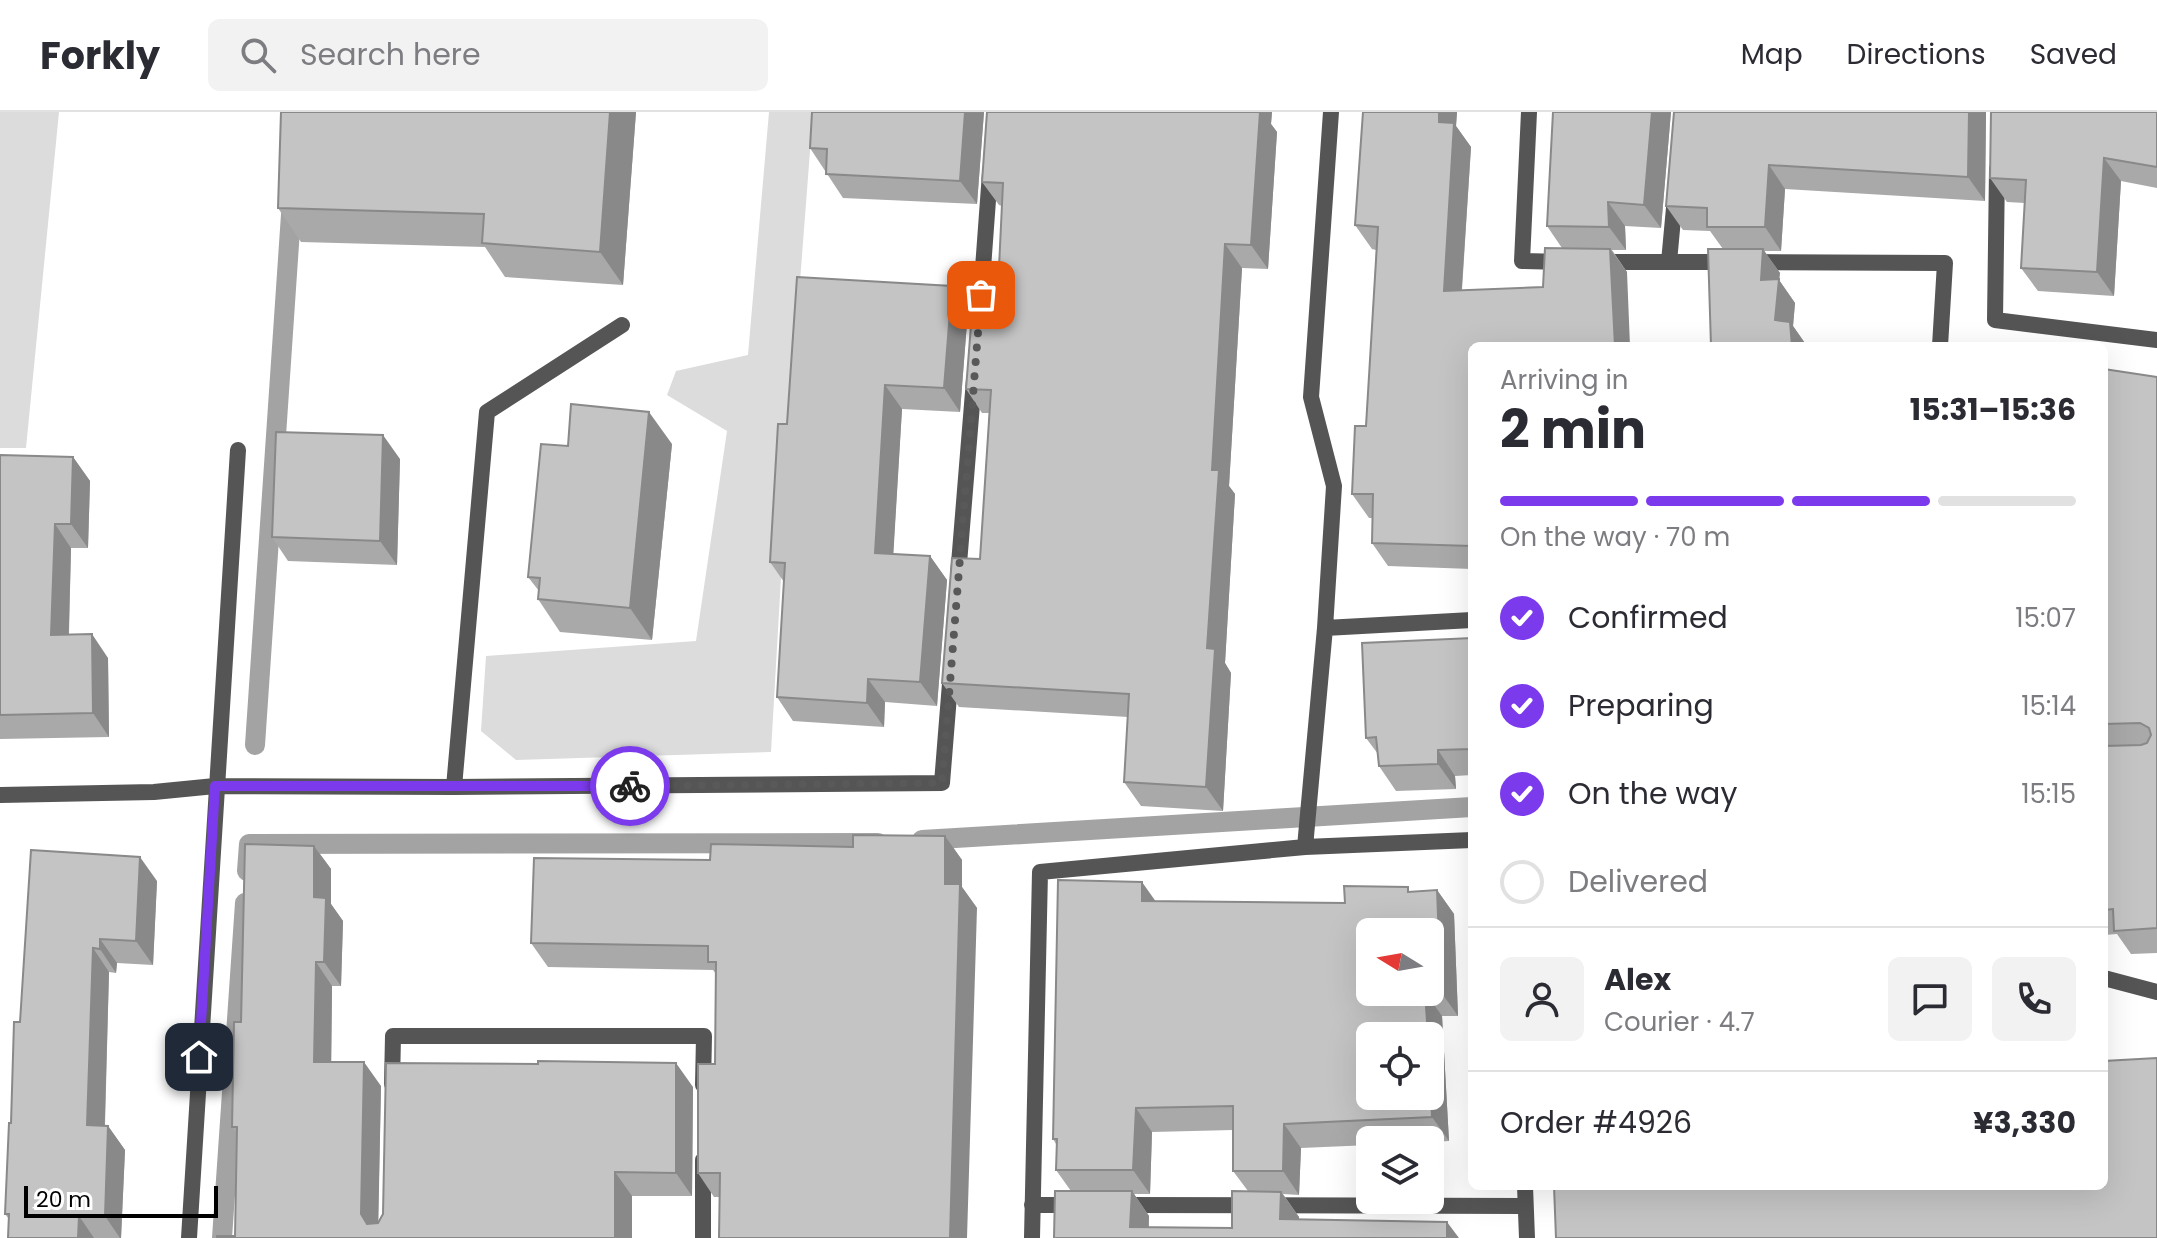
<!DOCTYPE html>
<html lang="en">
<head>
<meta charset="utf-8">
<style>
	:root { --surface:#fff; --page:#f2f2f3; --text:#2b2b33; --muted:#7c7c81; --line:#e1e1e2; --accent:#7c3aed }
	body { margin:0; font-family:Poppins,sans-serif; background:var(--page); color:var(--text); height:100vh; display:flex; flex-direction:column; font-size:30px; white-space:nowrap }
	* { box-sizing:border-box; margin:0 }
	p { font-size:26px; color:var(--muted) }
	.icon { flex:none; width:44px; height:44px; fill:none; stroke:currentColor; stroke-width:2; stroke-linecap:round; stroke-linejoin:round }
	.map { position:relative; flex:1; overflow:hidden }
	.sheet { position:absolute; left:1468px; top:230px; width:640px; height:848px; display:flex; flex-direction:column; background:var(--surface); border-radius:12px; box-shadow:0 8px 32px #0002 }
	.sheet>* { flex:none }
	.needle { width:52px; rotate:281deg }
	.tools { position:absolute; left:1356px; top:806px; display:grid; gap:16px }
	.tools a { display:grid; place-items:center; width:88px; height:88px; border-radius:12px; background:var(--surface); box-shadow:0 8px 32px #0002; font-size:40px }
	.scale { position:absolute; left:24px; bottom:20px; width:194px; box-sizing:border-box; padding-left:8px; border:4px solid #000; border-top:0; font-size:22px; line-height:28px; white-space:nowrap; color:#000; -webkit-text-stroke:6px #fff; paint-order:stroke }
	.pin { position:absolute; display:grid; place-items:center; width:68px; height:68px; color:#fff; margin:-34px; border-radius:16px; box-shadow:0 4px 12px #0006 }
	.courier { position:absolute; display:grid; place-items:center; width:80px; height:80px; margin:-40px; border:6px solid #7c3aed; border-radius:50%; background:#fff; color:#222; box-shadow:0 2px 10px #0007 }
	.head em { font-style:normal; font-weight:700 }
	.head div { display:flex; flex-direction:column-reverse }
	.head { display:flex; align-items:center; justify-content:space-between; height:136px; padding:0 32px }
	h1 { font-size:52px; font-weight:700; line-height:60px }
	.bar { display:grid; grid-template-columns:repeat(4,1fr); gap:12px 8px; align-content:center; height:96px; padding:0 32px }
	.bar i { height:10px; border-radius:6px; background:var(--line) }
	.bar .active { background:var(--accent) }
	.bar p { grid-column:span 4 }
	.line { display:flex; align-items:center; gap:20px; padding:0 32px; border-top:2px solid var(--line) }
	.line div { flex:1 }
	.round { display:grid; place-items:center; flex:none; width:84px; height:84px; border-radius:12px; background:var(--page) }
	ol { padding:0 32px; list-style:none }
	li { display:flex; align-items:center; gap:24px; height:88px }
	li p { margin-inline-start:auto }
	li .icon { padding:8px; border-radius:50%; background:var(--accent); color:#fff; stroke-width:4 }
	li:last-child { color:var(--muted) }
	li i { width:44px; height:44px; border:4px solid var(--line); border-radius:50% }
	header { display:flex; align-items:center; gap:48px; box-sizing:border-box; height:112px; padding:0 40px; background:var(--surface); border-bottom:2px solid var(--line) }
	header strong { font-size:38px }
	nav { display:flex; gap:44px; margin-inline-start:auto; font-size:28px }
	.search { width:560px; height:72px; background:var(--page); display:flex; align-items:center; gap:20px; box-sizing:border-box; padding:0 28px; border-radius:12px; color:var(--muted); font-size:30px }
	.map>svg:first-child { display:block }
</style>
</head>
<body>
<header>
<strong>Forkly</strong>
<div class="search"><svg class="icon" aria-label="search" viewBox="0 0 24 24"><circle cx="10" cy="10" r="6"/><path d="M15 15l6 6"/></svg>Search here</div>
<nav><a>Map</a><a>Directions</a><a>Saved</a></nav>
</header>
<div class="map">
<svg width="2157" height="1126" viewBox="0 0 2157 1126">
	<rect width="100%" height="100%" fill="#fff"/>
	<path fill="#dcdcdc" d="M0 0H59L26 336H0Z
		M769 0H813L792 274 771 640 516 648 481 619 486 544 696 529 727 319 667 283 676 259 748 243Z"/>
	<g fill="none" stroke-linecap="round" stroke-linejoin="round">
		<path stroke="#a3a3a3" stroke-width="20" d="M255 633 292 88
			M922 728 1472 695
			M247 759 249 732 878 731
			M222 1126 245 791"/>
		<path stroke="#555" stroke-width="16" d="M1997 57 1995 208 2157 228"/>
		<path stroke="#555" stroke-width="16" d="M1529 0 1522 149 1563 150
			M1598 150H1727
			M1669 150 1675 85
			M1750 150 1945 151 1940 234
			M980 197 990 61
			M958 464 974 268
			M1325 516 1472 508
			M454 675 487 300 622 213
			M0 683 154 680 215 674 454 675 942 671 951 559
			M1305 735 1325 516 1334 374 1311 285 1331 0
			M2104 866 2157 880
			M392 972 393 924H704L703 973
			M1525 1074 1527 1126
			M1032 1093H1075
			M1122 1093 1525 1094
			M189 1126 238 338
			M703 1126V1048
			M1032 1126 1040 760 1305 735 1472 728"/>
	</g>
	<path fill="#a9a9a9" fill-rule="evenodd" d="M636 0 623 173 505 165 485 135 301 130 278 96Z
		M984 0 977 92 843 86 810 36Z
		M987 0H1272L1271 12 1277 20 1268 157 1242 156 1229 374 1235 382 1225 551 1231 561 1223 699 1141 694 1124 670 1128 605 959 595 942 571 980 447 989 301H982L966 277 998 177 1002 94 999 93 982 70Z
		M1363 0H1457L1456 14 1471 35 1462 178 1543 175 1562 136 1547 114 1553 0H1671L1661 116 1625 114 1626 138H1612L1627 160 1472 234V457L1388 454 1372 431V406H1369L1352 382 1366 314 1376 138 1372 137 1355 113Z
		M1674 0H1986L1985 89 1785 77 1781 139H1764L1780 161 1779 168 1795 191 1793 214 1807 234H1711L1723 137 1710 119 1683 118 1666 94Z
		M2157 0V76L2121 69 2114 184 2038 179 2021 156 2025 91 2007 90 1990 66Z
		M968 198 960 300 902 297 893 442 930 444 947 468 937 594 885 590 884 615 793 609 777 585 784 470 770 450 787 312Z
		M2104 257 2157 265V841L2131 842 2117 822 2104 823Z
		M672 332 652 528 560 520 538 487 539 479 528 465Z
		M0 343 73 345 90 369 88 436H71L69 523 108 546 109 625 0 627Z
		M400 347 397 453 288 449 272 425Z
		M1472 526V663L1455 664 1456 677 1396 679 1379 654 1378 642 1366 626Z
		M945 724 962 748V775L977 796 720 1085H714L698 1061 715 952 716 862 713 858 548 855 531 831 710 748Z
		M314 734 331 757V792L343 809 341 874H332L331 950 381 974 378 1111 693 975 692 1084H632V1126H217L235 1124 237 1022 232 1015 241 910Z
		M157 769 153 853 117 851 116 861 109 860 105 1014H108L125 1038 121 1126H8L9 1107 5 1102 11 1011 20 910Z
		M1437 778 1454 802 1458 904H1442L1449 1029 1430 1030V1028H1370V1033L1301 1036 1299 1083 1283 1082 1299 1105V1108L1459 1126H1054L1071 1079 1056 1058V1032L1053 1027 1155 789 1345 791 1411 780ZM1233 1018V1059L1248 1079 1232 1116 1149 1115V1104L1134 1082H1150L1152 1020Z"/>
	<path fill="#898989" d="M610 0H636L623 173 600 140Z
		M965 0H984L977 92 960 69Z
		M1256 0H1272L1271 12 1277 20 1268 157 1251 133Z
		M1439 0H1457L1456 14 1471 35 1460 203 1444 179Z
		M1652 0H1671L1661 116 1644 93Z
		M1969 0H1986L1985 89 1968 65Z
		M2104 46 2121 69 2114 184 2097 160Z
		M1769 53 1785 77 1781 139 1765 115Z
		M1608 90 1625 114 1626 138 1609 115Z
		M1225 132 1242 156 1229 374 1235 382 1225 551 1231 561 1223 699 1206 675 1207 536 1212 358Z
		M1610 137 1627 160 1630 234H1615Z
		M1763 137 1780 161 1779 168 1795 191 1793 214 1807 234H1792L1775 208 1761 168Z
		M952 174 968 198 960 300 944 276Z
		M885 273 902 297 892 465 875 441Z
		M649 300 672 332 652 528 630 496Z
		M383 323 400 347 397 453 380 429Z
		M73 345 90 369 88 436 71 412Z
		M55 412 71 436 68 547 51 523Z
		M930 444 947 468 937 594 920 570Z
		M92 522 108 546 109 625 93 601Z
		M868 567 885 590 884 615 867 591Z
		M1438 638 1455 664 1456 677 1438 652Z
		M945 724 962 748V775L977 796 967 1126H950L945 772Z
		M314 734 331 757V792L343 809 341 874 324 850 314 785Z
		M140 745 157 769 153 853 136 829Z
		M1142 770 1159 794 1142 789Z
		M1437 778 1454 802 1458 904 1441 880Z
		M100 827 117 851 116 861 100 837Z
		M93 836 109 860 104 1037 87 1013Z
		M316 850 332 874 331 974 314 950Z
		M1425 880 1442 904 1449 1029 1432 1005 1430 964V924H1428Z
		M364 950 381 974 378 1126 361 1102Z
		M676 951 693 975 692 1084 676 1061Z
		M1136 996 1152 1020 1150 1082 1133 1058Z
		M1284 1012 1301 1036 1299 1083 1283 1059Z
		M108 1014 125 1038 121 1126H120L105 1104Z
		M615 1060 632 1084V1126H615Z
		M1132 1079 1149 1104 1148 1126 1130 1115Z
		M1281 1080 1299 1105 1298 1126 1280 1107Z
		M79 1104 94 1126H78Z
		M1447 1110 1459 1126H1447Z"/>
	<path fill="#c4c4c4" stroke="#898989" stroke-width="2" fill-rule="evenodd" d="M281 0H610L600 140 482 131 484 102 278 96Z
		M812 0H965L960 69 826 62 827 37 810 36Z
		M987 0H1260L1251 133 1225 132 1212 358H1219L1207 536 1215 537 1206 675 1124 670 1129 582 942 571 952 446 980 447 991 278 966 277 974 175 998 177 1003 71 982 70Z
		M1363 0H1439V10L1454 11 1444 179 1543 175 1545 136 1610 137 1615 234H1472V434L1372 431 1373 382H1352L1355 314H1366L1378 115 1355 113Z
		M1553 0H1652L1644 93 1608 90 1609 115 1547 114Z
		M1674 0H1969L1968 65 1769 53 1765 115H1707V96L1666 94Z
		M1991 0H2157V55L2104 46 2097 160 2021 156 2026 68 1990 66Z
		M1708 137H1763L1761 168 1779 167 1775 208 1790 210 1792 234H1711Z
		M797 165 952 174 944 276 885 273 875 441 930 444 920 570 868 567 867 591 777 585 785 451 770 450 778 312H787Z
		M2104 257 2157 265V816L2114 819 2113 797 2104 798V634L2141 633 2147 631 2151 623 2149 616 2140 611 2104 612Z
		M571 292 649 300 630 496 538 487 540 466 528 465 541 332 568 334Z
		M276 320 383 323 380 429 272 425Z
		M0 343 73 345 71 412H55L51 523 92 522 93 601 0 603Z
		M1472 526V637L1438 638V652L1379 654 1376 625 1366 626 1362 531Z
		M853 723 945 724V772H960L950 1126H719L720 1061H698V952H715L716 850H708V834L531 831 534 746 710 748 711 732 853 735Z
		M245 732 314 734V785L326 786 324 850H316L314 950H364L361 1102 367 1112 378 1111 383 1102 386 951 538 952V949L676 951V1061L615 1060V1126H217V1124H235L237 1015H232L234 910H241Z
		M31 738 140 745 136 829 100 827V837L93 836 87 1013 108 1014 105 1104H79L78 1126H8L9 1102H5L9 1011H11L14 910H20Z
		M1058 768 1142 770V789L1345 791 1344 774 1408 775V780L1437 778 1441 880H1425L1428 924H1370V984H1430V964L1432 1005 1284 1012 1283 1059H1233V994L1136 996 1133 1058H1056L1057 1027H1053ZM1370 820H1430V880H1370Z
		M2157 946V1126H1556L1554 1074H2104V949Z
		M1055 1079H1132L1130 1115 1232 1116V1079L1281 1080 1280 1107 1447 1110V1126H1054Z"/>
	<g fill="none" stroke-linecap="round" stroke-linejoin="round">
		<path stroke="#595959" stroke-width="8" stroke-dasharray="0 14.4" d="M630 674 942 671 981 183"/>
		<path stroke="#7c3aed" stroke-width="10" d="M199 945 215 674H630"/>
	</g>
</svg>
<div class="tools">
<a><svg class="needle" viewBox="-14 -14 28 28"><path d="M0-13l5 13h-10z" fill="#e53935"/><path d="M0 13l5-13h-10z" fill="#7c7c81"/></svg></a>
<a><svg class="icon" aria-label="locate" viewBox="0 0 24 24"><circle cx="12" cy="12" r="6"/><path d="M12 2v4M12 18v4M2 12h4M18 12h4"/></svg></a>
<a><svg class="icon" aria-label="layers" viewBox="0 0 24 24"><path d="M12 4l9 5-9 5-9-5zM3 14l9 5 9-5"/></svg></a>
</div>
<div class="scale">20 m</div>
<div class="pin" style="left:981px;top:183px;background:#ea580c"><svg class="icon" aria-label="bag" viewBox="0 0 24 24"><path d="M5 8h14l-1 12H6zM9 8a3 3 0 0 1 6 0"/></svg></div>
<div class="pin" style="left:199px;top:945px;background:#1f2937"><svg class="icon" aria-label="home" viewBox="0 0 24 24"><path d="M3 11l9-7 9 7M6 9v11h12V9"/></svg></div>
<div class="courier" style="left:630px;top:674px"><svg class="icon" aria-label="bike" viewBox="0 0 24 24"><circle cx="6" cy="16" r="4"/><circle cx="18" cy="16" r="4"/><path d="M6 16l4-8h5l3 8M10 8l3 8H6M13 5h3"/></svg></div>
<section class="sheet">
<div class="head"><div><h1>2 min</h1><p>Arriving in</p></div><em>15:31–15:36</em></div>
<div class="bar"><i class="active"></i><i class="active"></i><i class="active"></i><i></i><p>On the way · 70 m</p></div>
<ol>
<li><svg class="icon" aria-label="check" viewBox="0 0 24 24"><path d="M5 12l5 5 9-10"/></svg>Confirmed<p>15:07</p></li>
<li><svg class="icon" aria-label="check" viewBox="0 0 24 24"><path d="M5 12l5 5 9-10"/></svg>Preparing<p>15:14</p></li>
<li><svg class="icon" aria-label="check" viewBox="0 0 24 24"><path d="M5 12l5 5 9-10"/></svg>On the way<p>15:15</p></li>
<li><i></i>Delivered</li>
</ol>
<div class="line" style="height:144px"><a class="round"><svg class="icon" aria-label="person" viewBox="0 0 24 24"><circle cx="12" cy="8" r="4"/><path d="M4 21q1-7 8-7t8 7"/></svg></a><div><b>Alex</b><p>Courier · 4.7</p></div><a class="round"><svg class="icon" aria-label="chat" viewBox="0 0 24 24"><path d="M4 5h16v11H9l-5 4z"/></svg></a><a class="round"><svg class="icon" aria-label="phone" viewBox="0 0 24 24"><path d="M5 4h4l2 5-3 2q2 4 5 5l2-3 5 2v4C11 20 4 13 5 4z"/></svg></a></div>
<div class="line" style="height:104px"><div>Order #4926</div><b>¥3,330</b></div>
</section>
</div>
</body>
</html>
